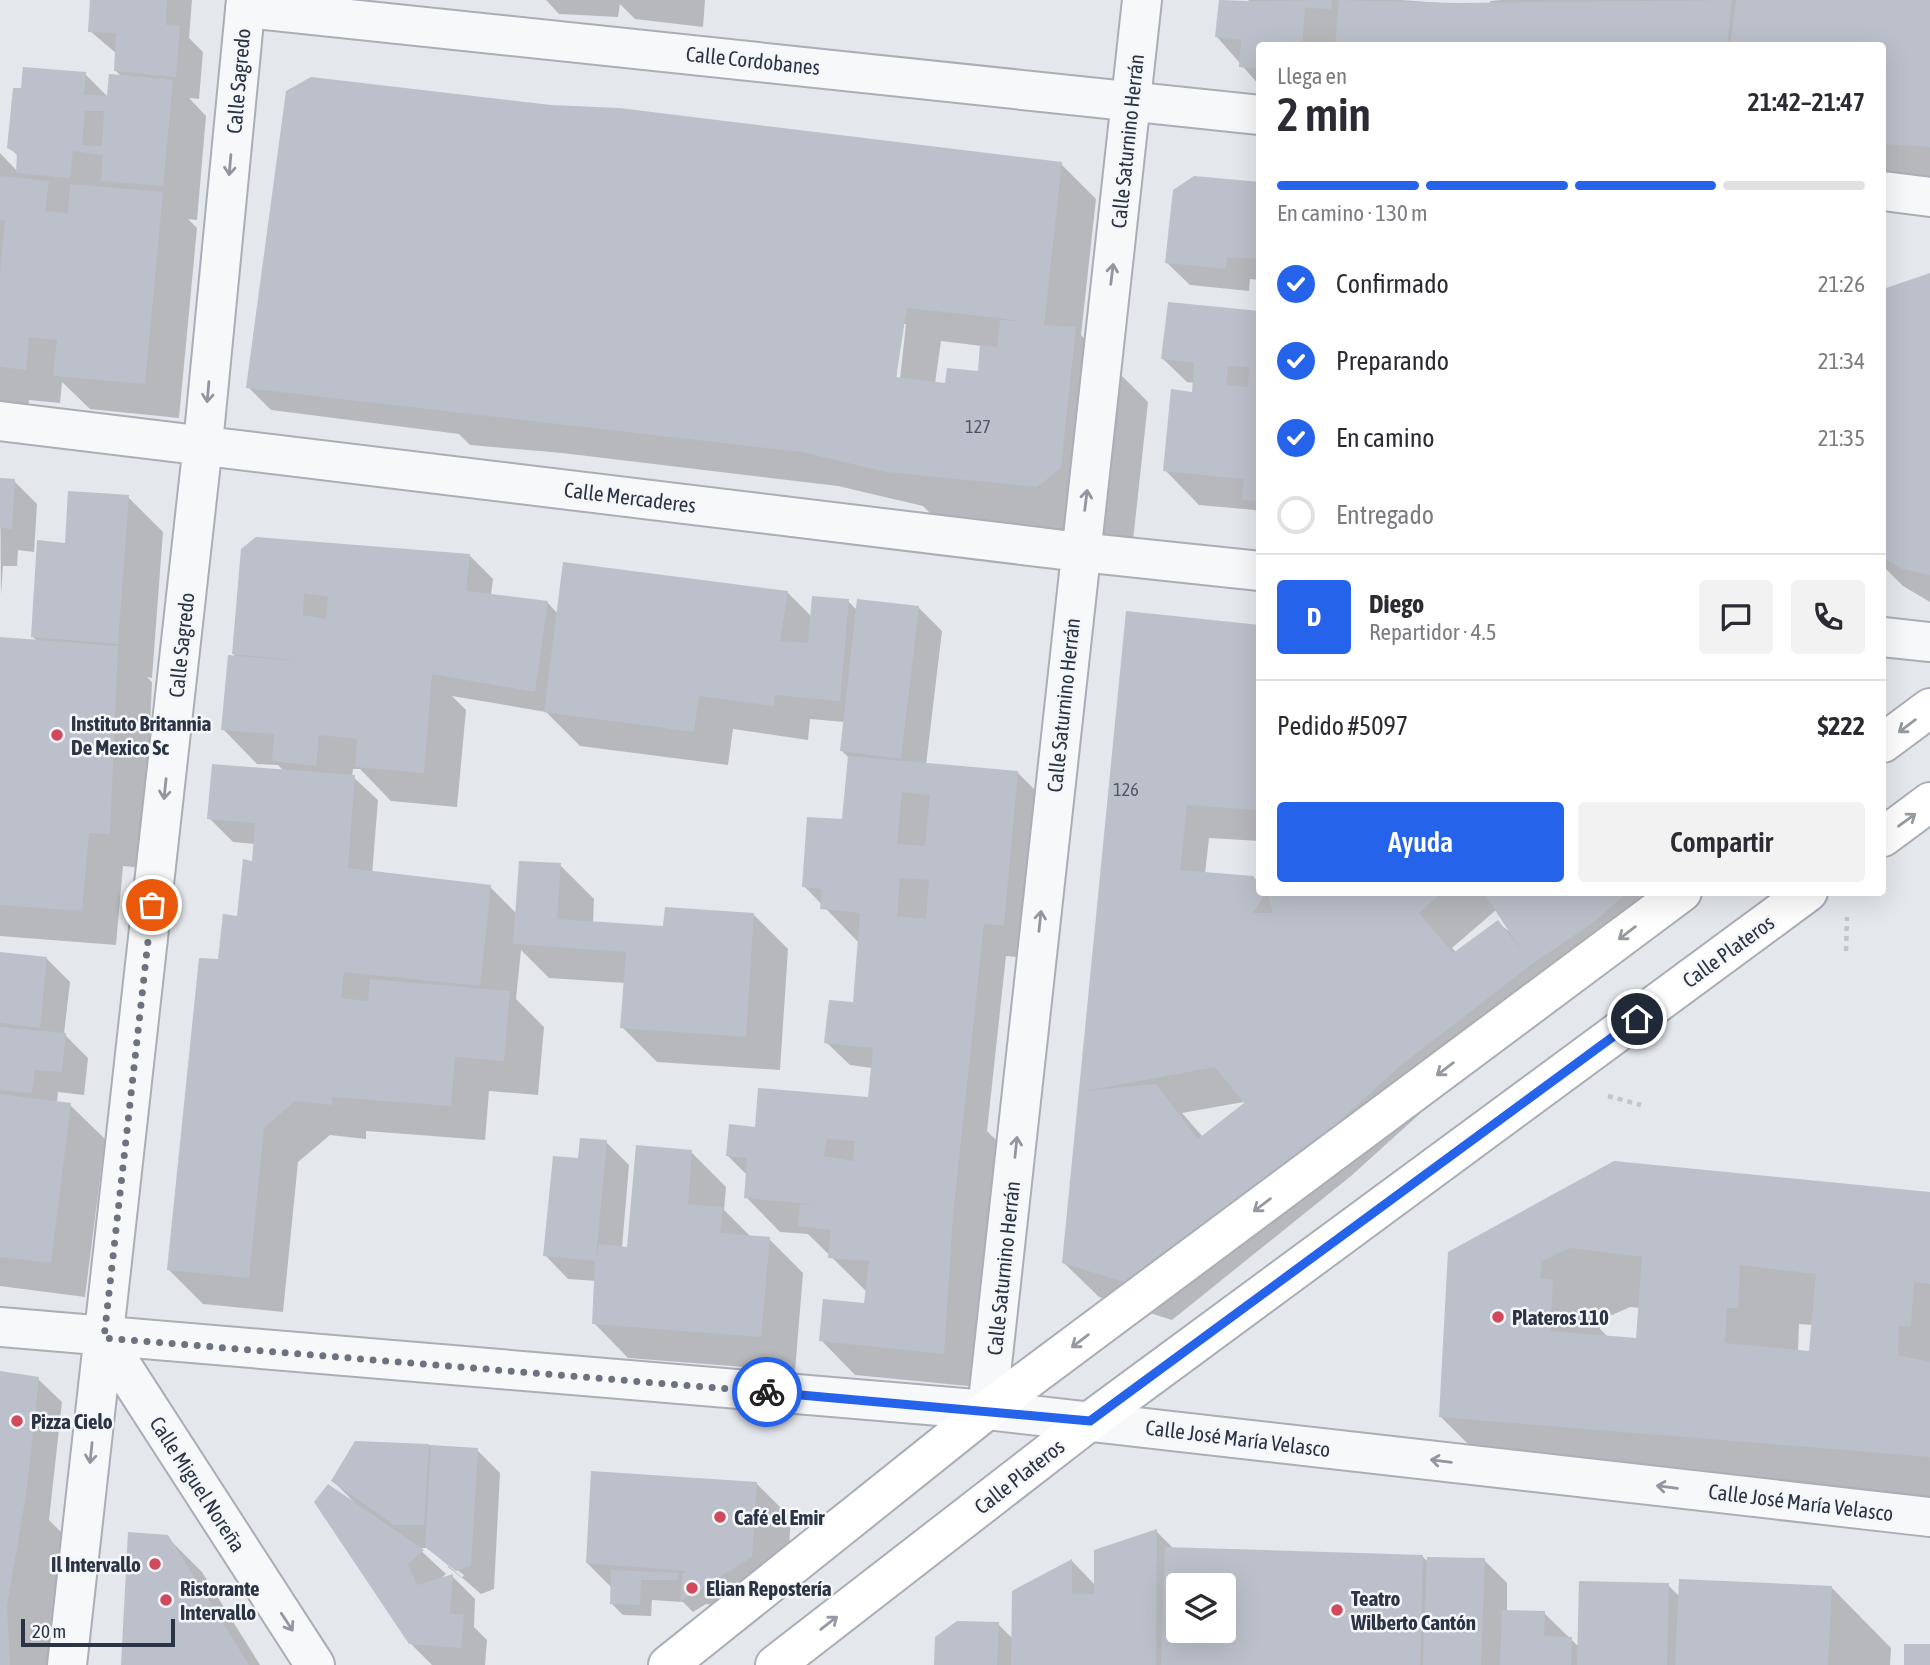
<!DOCTYPE html>
<html lang="es">
<head>
<meta charset="utf-8">
<style>
	:root { --surface:#fff; --page:#f2f2f3; --text:#2b2b33; --muted:#7c7c81; --line:#e1e1e2; --accent:#2563eb }
	body { margin:0; font-family:"Asap Condensed",sans-serif; background:var(--page); color:var(--text); height:100vh; display:flex; flex-direction:column; font-size:26px; white-space:nowrap }
	* { box-sizing:border-box; margin:0 }
	p { font-size:23px; color:var(--muted) }
	.icon { flex:none; width:38px; height:38px; fill:none; stroke:currentColor; stroke-width:2; stroke-linecap:round; stroke-linejoin:round }
	.map { position:relative; flex:1; overflow:hidden }
	.details { position:absolute; left:1256px; top:42px; width:630px; height:854px; display:flex; flex-direction:column; background:var(--surface); border-radius:7px; box-shadow:0 7px 28px #0002 }
	.details>* { flex:none }
	.tools { position:absolute; left:1166px; top:1573px; display:grid; gap:14px }
	.tools a { display:grid; place-items:center; width:70px; height:70px; border-radius:7px; background:var(--surface); box-shadow:0 7px 28px #0002; font-size:35px }
	.scale { position:absolute; left:21px; bottom:18px; width:154px; box-sizing:border-box; padding-left:7px; border:4px solid #2b3445; border-top:0; font-size:19px; line-height:24px; white-space:nowrap; color:#2b3445; -webkit-text-stroke:5px #f4f6f9; paint-order:stroke }
	.pin { position:absolute; display:grid; place-items:center; width:60px; height:60px; color:#fff; margin:-30px; border:4px solid #fff; border-radius:50%; box-shadow:0 2px 7px #0007 }
	.courier { position:absolute; display:grid; place-items:center; width:70px; height:70px; margin:-35px; border:5px solid #2563eb; border-radius:50%; background:#fff; color:#222; box-shadow:0 2px 9px #0007 }
	.head em { font-style:normal; font-weight:600 }
	.head div { display:flex; flex-direction:column-reverse }
	.head { display:flex; align-items:center; justify-content:space-between; height:119px; padding:0 21px }
	h1 { font-size:46px; font-weight:600; line-height:52px }
	.bar { display:grid; grid-template-columns:repeat(4,1fr); gap:10px 7px; align-content:center; height:84px; padding:0 21px }
	.bar i { height:9px; border-radius:5px; background:var(--line) }
	.bar .selected { background:var(--accent) }
	.bar p { grid-column:span 4 }
	.line { display:flex; align-items:center; gap:18px; padding:0 21px; border-top:2px solid var(--line) }
	.line div { flex:1 }
	.round { display:grid; place-items:center; flex:none; width:74px; height:74px; border-radius:7px; background:var(--page) }
	ol { padding:0 21px; list-style:none }
	li { display:flex; align-items:center; gap:21px; height:77px }
	li p { margin-inline-start:auto }
	li .icon { padding:7px; border-radius:50%; background:var(--accent); color:#fff; stroke-width:4 }
	li:last-child { color:var(--muted) }
	li i { width:38px; height:38px; border:4px solid var(--line); border-radius:50% }
	.primary-button { display:flex; gap:14px; margin-top:auto; padding:14px 21px }
	.primary-button a { flex:1; height:80px; border-radius:7px; background:var(--accent); color:#fff; font-size:28px; font-weight:600; line-height:80px; text-align:center }
	.primary-button a+a { background:var(--page); color:var(--text) }
	.map>svg:first-child { display:block }
</style>
</head>
<body>
<div class="map">
<svg width="1930" height="1665" viewBox="0 0 1930 1665">
	<rect width="100%" height="100%" fill="#e4e7ec"/>
	<path fill="#0003" fill-rule="evenodd" d="M92 0H192L189 38 203 52 199 99 189 98 206 116 197 220 188 219 197 228 179 418 90 409 62 382 60 403 29 400 26 427 0 424V153L17 171 19 157 9 147 23 89 85 74 109 98 122 77 116 71 117 54 90 31Z
		M546 0H705L703 27 635 19 620 4 618 17 559 14Z
		M1249 0H1401L1456 4H1490V1L1501 0H1930V179L1883 176V46H1260V86L1217 37Z
		M1061 164 1096 199 1081 335 1148 402 1133 541 961 544 923 506 838 486 562 453 470 445 459 434 271 410 248 387ZM903 324H906L900 379H896ZM941 341 982 346 979 373 947 385 935 384Z
		M1260 184V280L1250 279 1249 291 1190 285 1166 262Z
		M1930 275V602L1903 586 1883 566V291Z
		M1260 312V515L1255 510 1199 505 1165 470 1194 394 1195 383 1187 382 1163 359Z
		M0 480 14 481 37 504 34 552 18 550 17 566H3L1 595Z
		M128 497 163 532 152 678 147 677 152 682 144 868 123 866 116 945 0 936V638L37 641 33 637 66 545Z
		M243 550 470 556 493 579 491 595 547 602 558 614 787 592 812 617 848 601 857 610 919 608 942 631 926 765 1017 772 1052 807 1038 959 1006 956 987 1131 998 1142 978 1387 855 1375 821 1340 865 1305 867 1292 808 1234 780 1232 746 1197 747 1175 728 1156 757 1129 874 1100 872 1068 850 1065 826 1042 854 1004 859 943 804 886 844 821 849 758 842 751 845 722 810 719 808 740 733 729 728 765 580 746 546 712 452 696 466 710 457 807 391 801 360 769H353L352 776 378 800 372 875 490 887 517 914 560 865 594 899 593 923 665 928 753 914 788 949 780 1070 657 1062 622 1027 625 983 549 978 521 950 516 999 544 1027 538 1095 489 1091 485 1140 366 1131V1139L330 1135 298 1162 283 1312 203 1304 169 1270 220 961 239 918 253 862 255 844 233 842 209 818 284 771 278 765 257 764 223 729 234 657Z
		M1128 613 1260 626V779L1256 818H1260V841L1209 838 1205 874 1260 886V892L1267 893 1680 892 1565 1000 1434 1101 1351 1176 1172 1320 1099 1297 1064 1263ZM1496 910 1514 935 1498 923 1457 953 1452 948ZM1249 1101 1203 1137 1182 1113Z
		M0 953 46 958 70 982 64 1034 88 1058 84 1095 58 1092 57 1103 70 1105 105 1139 85 1297 0 1286Z
		M606 1142 629 1165 622 1248H628L691 1152 726 1187 724 1210 751 1237 769 1239 803 1273 795 1371 628 1358 594 1323 597 1281 568 1279 545 1255 579 1160Z
		M1930 1193V1511L1500 1476 1441 1417 1449 1253ZM1630 1307 1640 1308 1638 1340 1609 1338 1600 1329 1601 1320ZM1799 1324 1813 1325 1810 1353 1798 1352Z
		M0 1374 38 1379 62 1402 49 1520 85 1556 66 1665H0Z
		M428 1445 477 1450 500 1473 494 1589 481 1594 428 1548H418L446 1574 440 1579 452 1576 475 1599 474 1627 487 1640 485 1665H432L410 1643 354 1502 333 1481ZM448 1563 464 1575 462 1578 448 1567Z
		M757 1484 791 1518 786 1590 734 1586 719 1595V1605L706 1604 693 1612 683 1602 652 1600 651 1616 623 1615 612 1604V1588L587 1563Z
		M1156 1531 1174 1549 1423 1557 1428 1562 1484 1560 1507 1583V1612L1544 1613 1579 1647 1668 1585 1680 1597 1832 1588 1891 1648 1890 1665H936L998 1624 1013 1639 1072 1561 1096 1586ZM1178 1586H1223V1631H1178Z
		M167 1537 202 1572 260 1665H122Z"/>
	<path fill="#bbc0ca" fill-rule="evenodd" d="M90 0H167L166 25 180 26 176 77 114 71 116 33 88 32Z
		M1219 0 1247 1 1332 0 1331 9 1305 8 1302 46H1260V69L1239 67 1241 40 1215 37Z
		M1339 0 1457 3 1732 0 1727 46H1335Z
		M1736 0H1930V147L1883 144V46H1730Z
		M23 67 86 72 84 94 107 96 109 74 173 80 163 186 101 181 103 155 73 151 70 178 16 173 17 153 7 148 13 88H21ZM85 111H104L102 146 82 145Z
		M311 77 551 105 619 108 1062 162 1044 325 1076 327 1061 468 1037 487 886 472 802 452 246 388 286 91ZM907 308 999 318 1020 321 1000 320 997 347 980 345 978 371 947 368 945 383 896 377Z
		M0 176 49 181 45 211 68 213 70 184 163 192 145 384 53 376 57 340 29 337 26 370 0 367V273L5 220H0Z
		M1194 176 1260 182V259L1227 257 1226 269 1165 263 1173 190Z
		M1930 273V575L1902 569 1883 558V289Z
		M1168 302 1260 311V501L1242 500 1244 479 1163 471 1171 389 1192 392 1194 363 1161 359ZM1228 366 1249 367 1248 387 1226 385Z
		M0 478 15 479 12 529 0 528Z
		M68 491 129 495 118 644 31 637 37 540 65 543Z
		M256 537 470 554 466 591 548 601 535 692 432 674 424 773 355 767 357 739 319 735 316 766 272 761 274 734 221 730 228 655 321 663 232 654 241 549ZM304 593 328 597 326 619 303 615Z
		M563 562 788 591 780 641 808 643 812 596 849 599 840 701 775 695 774 706 699 696 694 732 544 712Z
		M857 599 919 606 901 759 840 751Z
		M1126 611 1260 625 1259 810 1187 805 1180 870 1253 876 1260 884V892H1266L1253 913H1273L1267 892H1443L1419 913 1453 953 1498 920 1524 954 1483 892H1628L1594 922 1532 964 1400 1066 1317 1142 1137 1286 1062 1263ZM1215 1067 1244 1103 1198 1139 1156 1084 1085 1091Z
		M0 637 118 646 110 834 89 833 82 911 0 905Z
		M848 756 1018 771 1004 925 984 924 953 1216 944 1354 819 1341 823 1299 864 1303 869 1261 828 1258 831 1230 798 1226 800 1204 820 1205 744 1198 747 1158 726 1156 729 1124 755 1127 758 1088 868 1097 873 1048 824 1043 829 1000 853 1002 860 913 820 909 822 889 802 887 807 817 842 819ZM902 792 930 795 925 846 897 844ZM900 878 929 880 926 919 897 916ZM827 1139 855 1141 853 1161 824 1156Z
		M212 764 355 775 348 868 491 885 480 986 344 972 341 998 368 1001 370 979 510 991 504 1061 455 1057 451 1106 332 1097V1105L295 1101 264 1128 249 1278 167 1270 199 958 218 959 223 914 237 916 243 859 252 861 255 823 207 819Z
		M519 861 561 863 557 919 663 926 665 907 754 913 746 1037 620 1028 626 952 513 944Z
		M0 952 47 957 40 1028 0 1023Z
		M0 1027 66 1033 62 1072 35 1070 32 1093 0 1090Z
		M0 1094 71 1103 51 1263 0 1257Z
		M580 1138 607 1140 596 1257 599 1244 627 1247 636 1145 692 1150 688 1204 723 1207 720 1233 770 1237 761 1337 592 1324 595 1261 543 1256 553 1156 578 1158Z
		M1614 1161 1930 1192V1284L1914 1282 1911 1326H1899L1898 1355 1930 1362V1457L1439 1417 1448 1252ZM1570 1248 1642 1257 1636 1338 1550 1331 1553 1280 1540 1278 1542 1261ZM1740 1265 1816 1274 1809 1351 1725 1343 1727 1308H1738Z
		M0 1371 39 1377 26 1495 7 1606 10 1665H0Z
		M355 1441 429 1444 424 1525H394L331 1481Z
		M431 1445 478 1448 471 1566 456 1571 425 1547Z
		M591 1471 757 1482 752 1557 680 1602 682 1574 686 1571 586 1563Z
		M328 1484 424 1550 408 1564 417 1585 453 1574 450 1614H464L461 1648 409 1644 314 1502Z
		M1157 1529 1156 1665H1011L1012 1591 1072 1559V1594H1094V1550Z
		M128 1532 168 1535 249 1665H121Z
		M1165 1547 1423 1555 1420 1665H1161ZM1178 1586H1223V1631H1178Z
		M1427 1557 1485 1558 1481 1665H1423Z
		M611 1570 679 1573 678 1580H641L640 1605 610 1604Z
		M1679 1579 1832 1586 1828 1665H1675Z
		M1579 1581 1669 1583 1667 1665H1577Z
		M1502 1610 1545 1611 1544 1636 1572 1637 1571 1665H1500Z
		M957 1621 999 1622 997 1665H934L935 1637Z
		M1904 1644H1930V1665H1904Z"/>
	<g fill="none" stroke-linecap="round" stroke-linejoin="round">
		<g stroke="#a9aeb7" stroke-width="42">
			<path id="street" d="M245 8 1260 115
				M1883 191 1930 197
				M0 421 1080 552 1260 571
				M1883 637 1930 642
				M0 1327 987 1410 1930 1517
				M104 1338 315 1665
				M987 1410 1142 0
				M67 1665 203 444 246 0"/>
		</g>
		<g stroke="#a9aeb7" stroke-width="42">
			<path id="secondary" d="M1883 743 1930 708
				M1883 837 1930 802
				M668 1665 987 1410 1682 892
				M775 1665 1090 1421 1808 892"/>
		</g>
		<path stroke="#c2c5cb" stroke-width="4.5" stroke-dasharray="5 5" stroke-linecap="butt" d="M1846 951 1847 917
			M1608 1096 1641 1105"/>
		<use href="#street" stroke="#f7f8fa" stroke-width="38"/>
		<use href="#secondary" stroke="#fff" stroke-width="38"/>
	</g>
	<defs><path id="oneway-shaft" d="M-6 0H5M1.5-3L5.5 0L1.5 3" fill="none" stroke-width="1.6" stroke-linecap="round" stroke-linejoin="round" transform="scale(1.75)"/></defs>
	<g stroke="#9196a0">
		<use href="#oneway-shaft" transform="translate(230 165) rotate(95)"/>
		<use href="#oneway-shaft" transform="translate(1112 274) rotate(-83)"/>
		<use href="#oneway-shaft" transform="translate(208 392) rotate(95)"/>
		<use href="#oneway-shaft" transform="translate(1086 500) rotate(-83)"/>
		<use href="#oneway-shaft" transform="translate(165 789) rotate(96)"/>
		<use href="#oneway-shaft" transform="translate(1040 921) rotate(-84)"/>
		<use href="#oneway-shaft" transform="translate(1016 1147) rotate(-84)"/>
		<use href="#oneway-shaft" transform="translate(91 1453) rotate(96)"/>
		<use href="#oneway-shaft" transform="translate(1441 1461) rotate(-173)"/>
		<use href="#oneway-shaft" transform="translate(1667 1487) rotate(-173)"/>
		<use href="#oneway-shaft" transform="translate(287 1622) rotate(57)"/>
	</g>
	<g stroke="#959aa2">
		<use href="#oneway-shaft" transform="translate(1907 726) rotate(143)"/>
		<use href="#oneway-shaft" transform="translate(1907 820) rotate(-36)"/>
		<use href="#oneway-shaft" transform="translate(1627 933) rotate(143)"/>
		<use href="#oneway-shaft" transform="translate(1445 1069) rotate(143)"/>
		<use href="#oneway-shaft" transform="translate(1262 1205) rotate(143)"/>
		<use href="#oneway-shaft" transform="translate(1080 1341) rotate(143)"/>
		<use href="#oneway-shaft" transform="translate(829 1623) rotate(-38)"/>
	</g>
	<g fill="none" stroke-linecap="round" stroke-linejoin="round">
		<path stroke="#6c737f" stroke-width="7" stroke-dasharray="0 12.6" d="M152 905 104 1338 767 1392"/>
		<path stroke="#2563eb" stroke-width="9" d="M767 1392 1090 1421 1637 1019"/>
	</g>
	<g fill="#d1495b" stroke="#f4f6f9" stroke-width="2.5">
		<circle cx="57" cy="735" r="7"/>
		<circle cx="1498" cy="1317" r="7"/>
		<circle cx="17" cy="1421" r="7"/>
		<circle cx="720" cy="1517" r="7"/>
		<circle cx="155" cy="1564" r="7"/>
		<circle cx="692" cy="1588" r="7"/>
		<circle cx="166" cy="1600" r="7"/>
		<circle cx="1337" cy="1610" r="7"/>
	</g>
	<g text-anchor="middle" dominant-baseline="central" stroke-width="5" stroke-linejoin="round" paint-order="stroke">
		<g font-size="18" fill="#4f5766">
			<text x="978" y="426">127</text>
			<text x="1126" y="789">126</text>
		</g>
		<g font-size="21" fill="#2b3445" stroke="#f4f6f9">
			<text transform="translate(753 60) rotate(6)">Calle Cordobanes</text>
			<text transform="translate(238 81) rotate(-85)">Calle Sagredo</text>
			<text transform="translate(1127 141) rotate(-84)">Calle Saturnino Herrán</text>
			<text transform="translate(630 497) rotate(7)">Calle Mercaderes</text>
			<text transform="translate(181 645) rotate(-84)">Calle Sagredo</text>
			<text transform="translate(1063 705) rotate(-84)">Calle Saturnino Herrán</text>
			<text transform="translate(1728 951) rotate(-36)">Calle Plateros</text>
			<text transform="translate(1003 1268) rotate(-84)">Calle Saturnino Herrán</text>
			<text transform="translate(1238 1438) rotate(7)">Calle José María Velasco</text>
			<text transform="translate(1019 1476) rotate(-38)">Calle Plateros</text>
			<text transform="translate(198 1484) rotate(57)">Calle Miguel Noreña</text>
			<text transform="translate(1801 1502) rotate(7)">Calle José María Velasco</text>
		</g>
		<g font-size="21" font-weight="bold" fill="#2b3445" stroke="#f4f6f9" text-anchor="start">
			<text x="71" y="723">Instituto Britannia<tspan x="71" dy="24">De Mexico Sc</tspan></text>
			<text x="1512" y="1317">Plateros 110</text>
			<text x="31" y="1421">Pizza Cielo</text>
			<text x="734" y="1517">Café el Emir</text>
			<text x="141" y="1564" text-anchor="end">Il Intervallo</text>
			<text x="180" y="1588">Ristorante<tspan x="180" dy="24">Intervallo</tspan></text>
			<text x="706" y="1588">Elian Repostería</text>
			<text x="1351" y="1598">Teatro<tspan x="1351" dy="24">Wilberto Cantón</tspan></text>
		</g>
	</g>
</svg>
<div class="tools">
<a><svg class="icon" aria-label="layers" viewBox="0 0 24 24"><path d="M12 4l9 5-9 5-9-5zM3 14l9 5 9-5"/></svg></a>
</div>
<div class="scale">20 m</div>
<div class="pin" style="left:152px;top:905px;background:#ea580c"><svg class="icon" aria-label="bag" viewBox="0 0 24 24"><path d="M5 8h14l-1 12H6zM9 8a3 3 0 0 1 6 0"/></svg></div>
<div class="pin" style="left:1637px;top:1019px;background:#1f2937"><svg class="icon" aria-label="home" viewBox="0 0 24 24"><path d="M3 11l9-7 9 7M6 9v11h12V9"/></svg></div>
<div class="courier" style="left:767px;top:1392px"><svg class="icon" aria-label="bike" viewBox="0 0 24 24"><circle cx="6" cy="16" r="4"/><circle cx="18" cy="16" r="4"/><path d="M6 16l4-8h5l3 8M10 8l3 8H6M13 5h3"/></svg></div>
<section class="details">
<div class="head"><div><h1>2 min</h1><p>Llega en</p></div><em>21:42–21:47</em></div>
<div class="bar"><i class="selected"></i><i class="selected"></i><i class="selected"></i><i></i><p>En camino · 130 m</p></div>
<ol>
<li><svg class="icon" aria-label="check" viewBox="0 0 24 24"><path d="M5 12l5 5 9-10"/></svg>Confirmado<p>21:26</p></li>
<li><svg class="icon" aria-label="check" viewBox="0 0 24 24"><path d="M5 12l5 5 9-10"/></svg>Preparando<p>21:34</p></li>
<li><svg class="icon" aria-label="check" viewBox="0 0 24 24"><path d="M5 12l5 5 9-10"/></svg>En camino<p>21:35</p></li>
<li><i></i>Entregado</li>
</ol>
<div class="line" style="height:126px"><b class="round" style="background:var(--accent);color:#fff">D</b><div><b>Diego</b><p>Repartidor · 4.5</p></div><a class="round"><svg class="icon" aria-label="chat" viewBox="0 0 24 24"><path d="M4 5h16v11H9l-5 4z"/></svg></a><a class="round"><svg class="icon" aria-label="phone" viewBox="0 0 24 24"><path d="M5 4h4l2 5-3 2q2 4 5 5l2-3 5 2v4C11 20 4 13 5 4z"/></svg></a></div>
<div class="line" style="height:91px"><div>Pedido #5097</div><b>$222</b></div>
<div class="primary-button"><a>Ayuda</a><a>Compartir</a></div>
</section>
</div>
</body>
</html>
